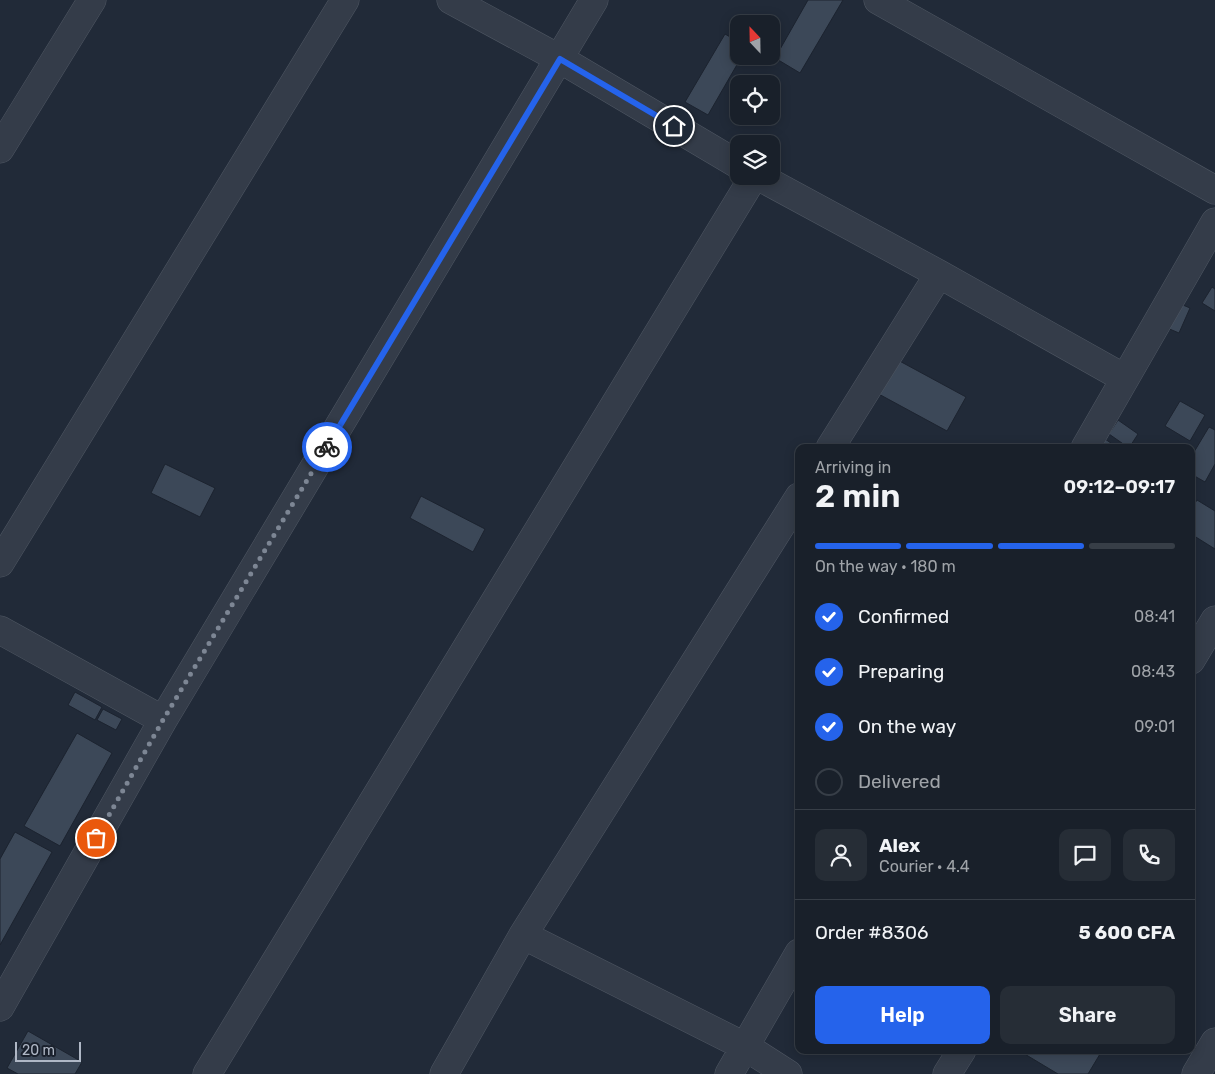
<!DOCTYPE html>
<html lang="en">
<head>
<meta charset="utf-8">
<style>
	:root { --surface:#19202a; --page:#262d36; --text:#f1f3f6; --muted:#9fa3a8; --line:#373e47; --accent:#2563eb }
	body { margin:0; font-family:Rubik,sans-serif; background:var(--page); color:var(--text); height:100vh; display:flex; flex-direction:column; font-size:19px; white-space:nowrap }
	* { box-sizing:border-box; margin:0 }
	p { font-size:16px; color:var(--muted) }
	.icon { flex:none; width:28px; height:28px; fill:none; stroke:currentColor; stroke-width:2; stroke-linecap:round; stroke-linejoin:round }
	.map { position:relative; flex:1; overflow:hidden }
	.sheet { position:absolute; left:795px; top:444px; width:400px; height:610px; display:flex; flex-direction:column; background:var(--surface); border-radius:10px; box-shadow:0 2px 12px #0003,0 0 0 1px var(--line) }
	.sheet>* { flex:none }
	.needle { width:32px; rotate:338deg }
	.tools { position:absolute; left:730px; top:15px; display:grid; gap:10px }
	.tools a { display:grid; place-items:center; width:50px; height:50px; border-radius:10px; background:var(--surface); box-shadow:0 2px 12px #0003,0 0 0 1px var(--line); font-size:25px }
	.scale { position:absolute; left:15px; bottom:12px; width:66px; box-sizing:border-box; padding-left:5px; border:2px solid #afb7c5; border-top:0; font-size:14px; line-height:18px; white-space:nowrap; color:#afb7c5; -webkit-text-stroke:4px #1a212d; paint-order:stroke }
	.pin { position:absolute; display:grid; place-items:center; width:42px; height:42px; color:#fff; margin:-21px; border:2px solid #fff; border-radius:50%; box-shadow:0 1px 5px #0007 }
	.courier { position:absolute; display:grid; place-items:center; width:50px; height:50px; margin:-25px; border:4px solid #2563eb; border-radius:50%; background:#fff; color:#222; box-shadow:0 1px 6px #0007 }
	.headline em { font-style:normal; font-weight:600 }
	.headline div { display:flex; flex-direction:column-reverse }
	.headline { display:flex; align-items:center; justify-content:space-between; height:85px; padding:0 20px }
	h1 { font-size:32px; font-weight:600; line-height:38px }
	.bar { display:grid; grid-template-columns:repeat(4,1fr); gap:8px 5px; align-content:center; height:60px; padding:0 20px }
	.bar i { height:6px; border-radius:4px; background:var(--line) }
	.bar .active { background:var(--accent) }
	.bar p { grid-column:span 4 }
	.line { display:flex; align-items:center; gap:12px; padding:0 20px; border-top:1px solid var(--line) }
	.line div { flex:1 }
	.round { display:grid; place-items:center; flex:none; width:52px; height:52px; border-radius:10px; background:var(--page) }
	ol { padding:0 20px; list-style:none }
	li { display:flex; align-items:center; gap:15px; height:55px }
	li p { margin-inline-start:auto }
	li .icon { padding:5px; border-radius:50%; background:var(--accent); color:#fff; stroke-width:4 }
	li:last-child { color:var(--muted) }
	li i { width:28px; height:28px; border:2px solid var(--line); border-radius:50% }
	.cta { display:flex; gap:10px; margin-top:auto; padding:10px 20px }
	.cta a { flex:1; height:58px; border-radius:10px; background:var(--accent); color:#fff; font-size:20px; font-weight:600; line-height:58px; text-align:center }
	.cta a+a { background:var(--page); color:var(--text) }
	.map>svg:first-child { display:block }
</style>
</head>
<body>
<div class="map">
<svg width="1215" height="1074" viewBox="0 0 1215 1074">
	<rect width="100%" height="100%" fill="#212a38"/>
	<path fill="#3c4858" stroke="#1c232f" d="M808 0H843L800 73 775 58Z
		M725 34 739 42V56H742L708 115 685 102Z
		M1212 287 1215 289V311L1202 303Z
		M1171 300 1190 308 1179 333 1160 325Z
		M894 358 966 397 947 431 875 392Z
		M1180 401 1205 415 1190 441 1165 426Z
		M1118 420 1138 434 1129 448 1109 434Z
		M1209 427 1215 430V464L1205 482 1191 474V457Z
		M1091 429 1115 446 1114 448H1078Z
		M165 464 215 488 200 517 151 493Z
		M421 496 485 529 473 552 410 518Z
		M1197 500 1215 511V549L1191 534V509Z
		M75 692 102 707 95 720 68 705Z
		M103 709 122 719 116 730 97 720Z
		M77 733 112 753 60 846 24 826Z
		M15 832 52 852 0 945V859Z
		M28 1031 82 1062 75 1074H18L7 1068Z
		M1018 1050H1093L1100 1054 1088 1074H1058Z"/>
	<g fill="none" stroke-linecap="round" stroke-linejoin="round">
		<g stroke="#4f5763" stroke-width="29">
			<path id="minor" d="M451 0 560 59 739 165
				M878 0 1215 190
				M0 149 92 0
				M758 176 939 274 1124 378
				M830 448 939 274
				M1085 448 1215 222
				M0 563 345 0
				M0 630 163 720
				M1191 660 1215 620
				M523 935 746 1047 788 1074
				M0 1007 163 720 594 0
				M207 1074 754 176
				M444 1074 523 935 799 497
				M729 1074 799 953
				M947 1074 962 1050
				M1196 1074 1215 1042"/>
		</g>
		<use href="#minor" stroke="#343c49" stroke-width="28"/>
	</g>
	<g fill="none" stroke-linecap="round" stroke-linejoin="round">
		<path stroke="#7d8694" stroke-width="5" stroke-dasharray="0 9" d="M96 838 163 720 327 447"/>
		<path stroke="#2563eb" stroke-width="6" d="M327 447 560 59 674 126"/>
	</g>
</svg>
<div class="tools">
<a><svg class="needle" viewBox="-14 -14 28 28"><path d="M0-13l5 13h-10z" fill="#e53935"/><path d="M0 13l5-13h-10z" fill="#9fa3a8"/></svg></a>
<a><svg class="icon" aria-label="locate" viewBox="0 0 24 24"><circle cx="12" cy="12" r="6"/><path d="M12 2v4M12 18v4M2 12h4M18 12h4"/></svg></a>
<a><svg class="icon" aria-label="layers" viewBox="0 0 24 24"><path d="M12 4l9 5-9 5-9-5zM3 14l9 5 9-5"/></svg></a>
</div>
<div class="scale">20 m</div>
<div class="pin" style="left:96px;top:838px;background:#ea580c"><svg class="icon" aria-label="bag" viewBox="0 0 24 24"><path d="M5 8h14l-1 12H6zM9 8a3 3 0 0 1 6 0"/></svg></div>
<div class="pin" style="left:674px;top:126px;background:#1f2937"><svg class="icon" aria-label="home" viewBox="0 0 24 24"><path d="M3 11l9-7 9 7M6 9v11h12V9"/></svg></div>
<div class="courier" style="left:327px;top:447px"><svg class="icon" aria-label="bike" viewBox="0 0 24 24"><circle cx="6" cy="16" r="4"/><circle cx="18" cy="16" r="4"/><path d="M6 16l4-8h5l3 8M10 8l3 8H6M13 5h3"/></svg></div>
<section class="sheet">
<div class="headline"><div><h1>2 min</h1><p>Arriving in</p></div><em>09:12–09:17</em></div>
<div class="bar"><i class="active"></i><i class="active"></i><i class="active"></i><i></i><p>On the way · 180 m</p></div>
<ol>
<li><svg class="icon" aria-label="check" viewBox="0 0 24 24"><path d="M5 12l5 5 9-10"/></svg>Confirmed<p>08:41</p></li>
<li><svg class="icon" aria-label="check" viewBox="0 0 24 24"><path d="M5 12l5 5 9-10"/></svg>Preparing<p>08:43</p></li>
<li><svg class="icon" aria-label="check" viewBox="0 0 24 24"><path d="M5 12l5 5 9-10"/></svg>On the way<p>09:01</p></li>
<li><i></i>Delivered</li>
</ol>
<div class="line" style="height:90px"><a class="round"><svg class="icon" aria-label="person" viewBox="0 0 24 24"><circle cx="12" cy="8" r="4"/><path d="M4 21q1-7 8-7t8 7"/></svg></a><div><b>Alex</b><p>Courier · 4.4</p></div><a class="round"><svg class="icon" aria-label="chat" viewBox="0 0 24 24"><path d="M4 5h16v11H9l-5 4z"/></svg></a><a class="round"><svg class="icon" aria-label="phone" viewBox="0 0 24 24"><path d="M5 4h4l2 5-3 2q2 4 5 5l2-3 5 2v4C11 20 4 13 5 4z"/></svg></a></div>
<div class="line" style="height:65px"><div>Order #8306</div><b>5 600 CFA</b></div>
<div class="cta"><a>Help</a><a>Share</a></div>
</section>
</div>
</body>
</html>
